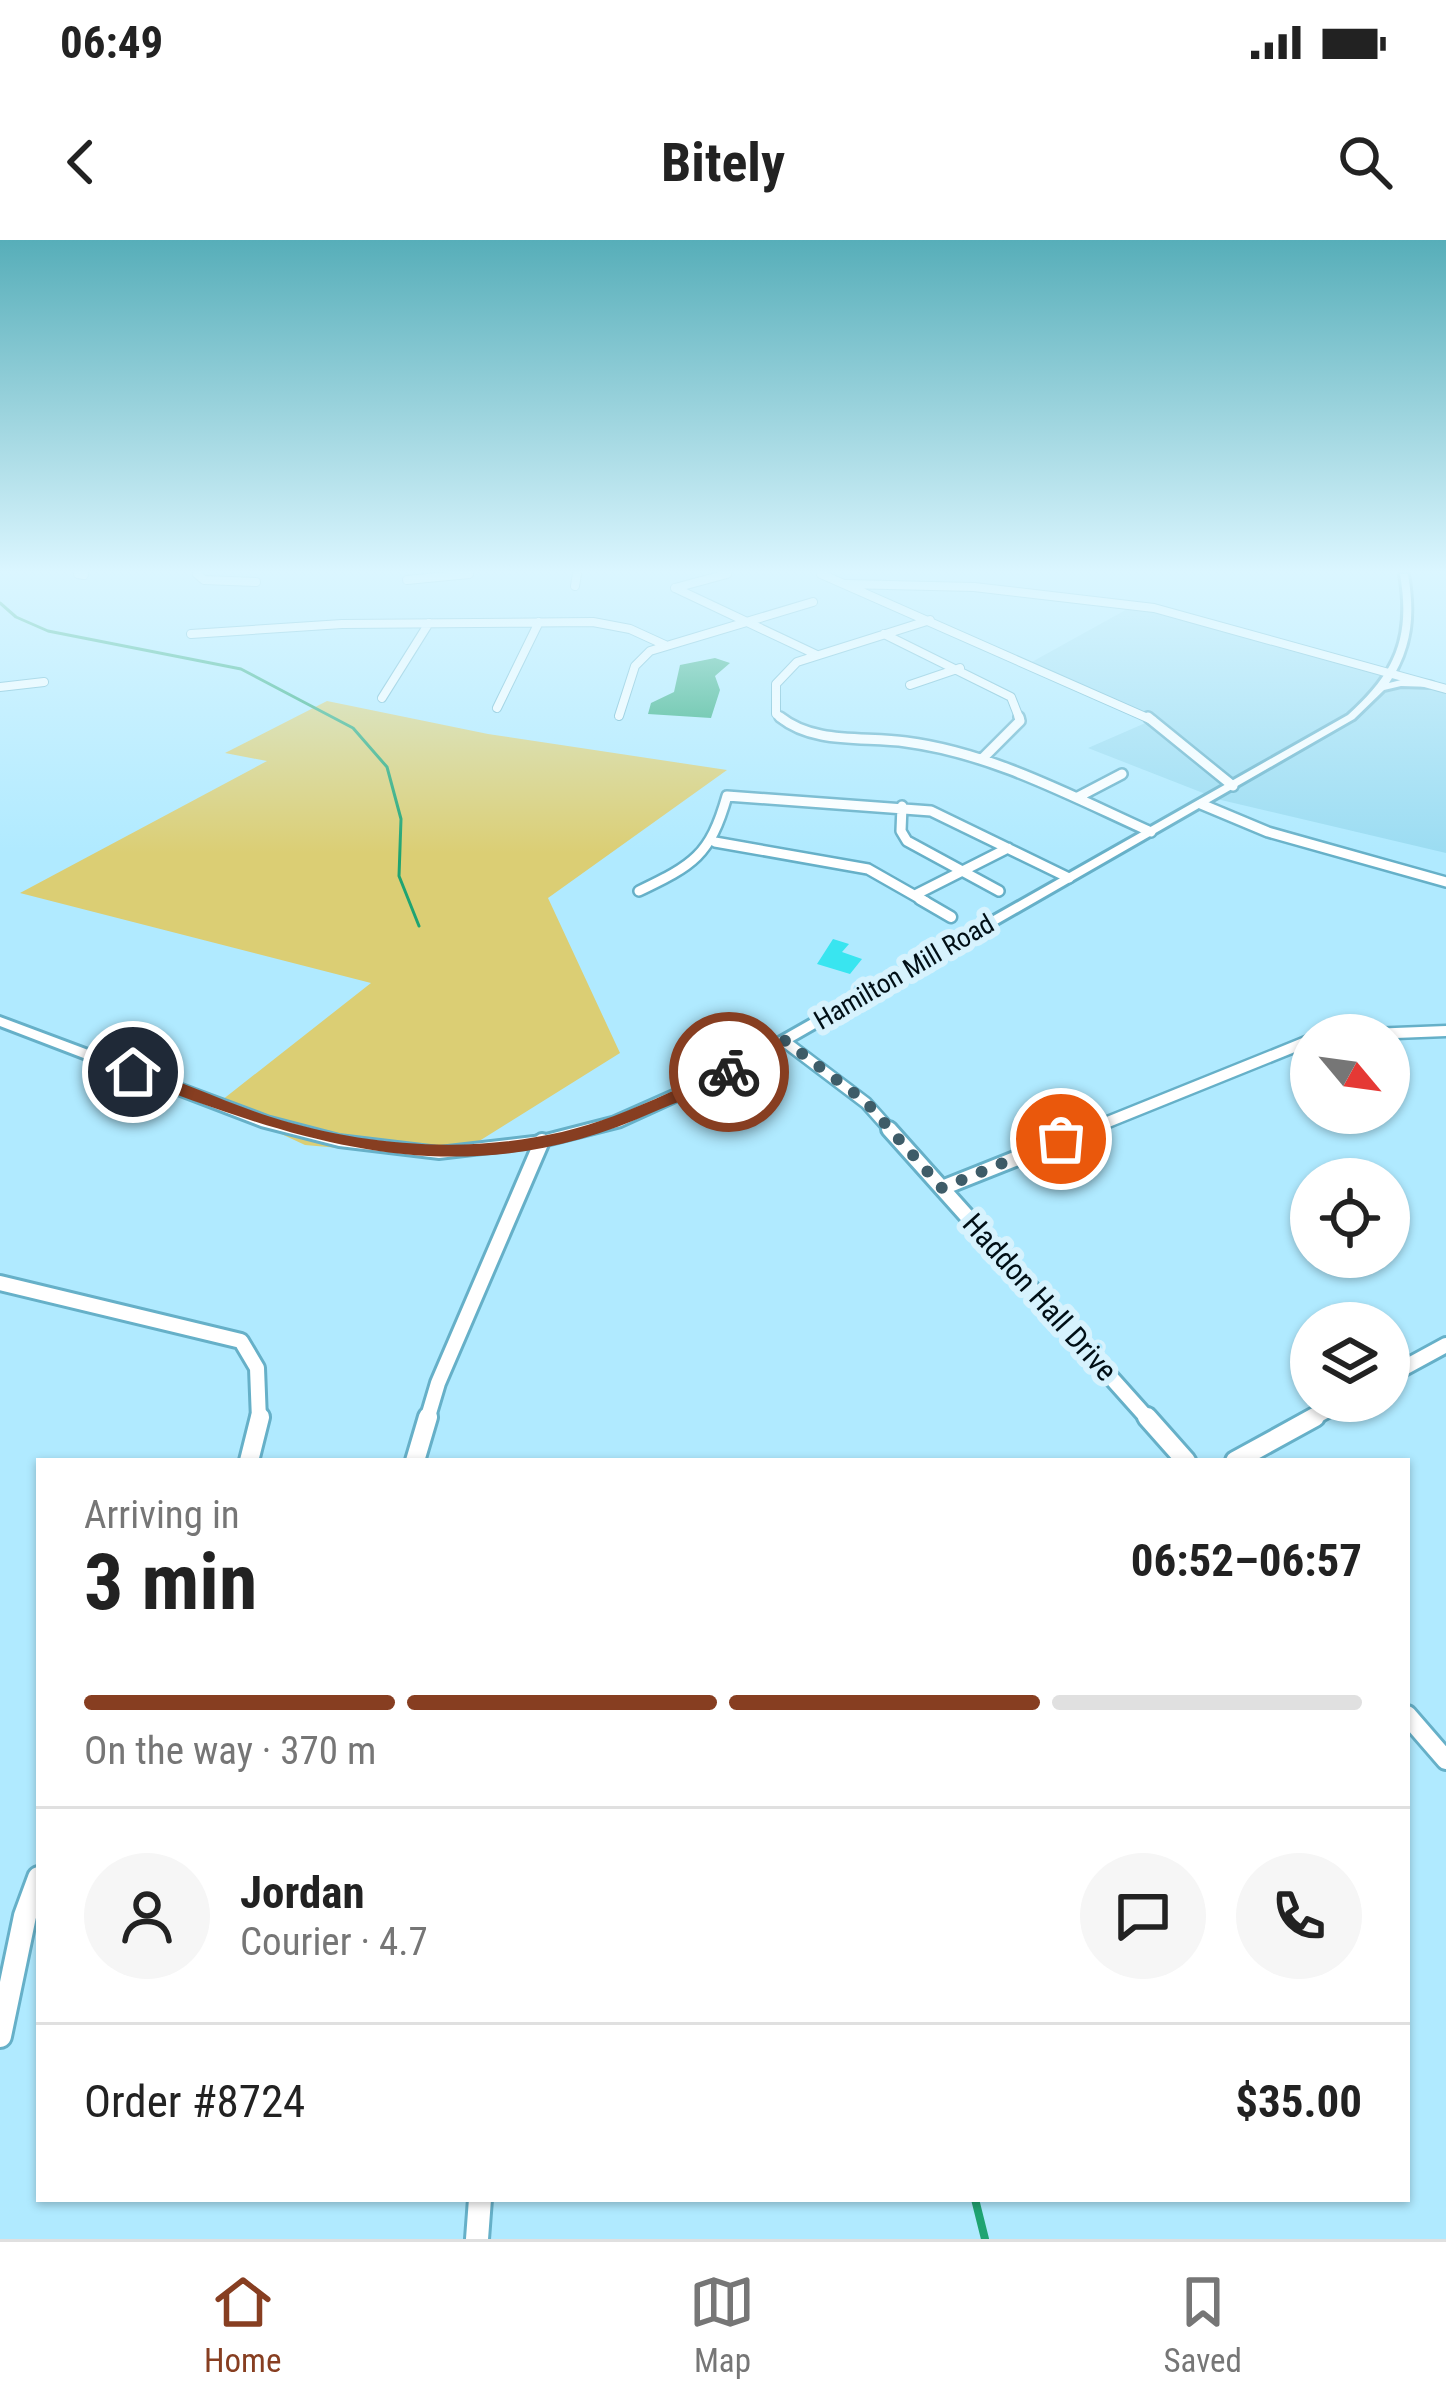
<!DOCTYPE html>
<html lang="en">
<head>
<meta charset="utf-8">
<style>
	:root { --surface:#fff; --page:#f6f6f6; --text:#222; --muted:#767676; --line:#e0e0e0; --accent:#873e21 }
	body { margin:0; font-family:"Roboto Condensed",sans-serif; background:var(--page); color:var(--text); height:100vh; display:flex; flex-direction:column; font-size:45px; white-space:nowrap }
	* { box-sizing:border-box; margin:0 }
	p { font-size:39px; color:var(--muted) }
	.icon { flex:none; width:66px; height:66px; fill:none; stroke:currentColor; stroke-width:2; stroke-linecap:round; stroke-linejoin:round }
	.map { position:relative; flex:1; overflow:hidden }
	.panel { position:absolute; left:36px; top:1218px; width:1374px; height:744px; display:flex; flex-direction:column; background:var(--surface); border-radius:0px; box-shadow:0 3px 9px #0004 }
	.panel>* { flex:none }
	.needle { width:78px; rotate:119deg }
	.tools { position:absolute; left:1290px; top:774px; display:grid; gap:24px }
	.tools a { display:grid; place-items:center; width:120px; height:120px; border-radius:50%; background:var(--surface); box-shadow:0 3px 9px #0004; font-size:60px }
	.pin { position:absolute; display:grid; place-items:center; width:102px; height:102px; color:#fff; margin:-51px; border:6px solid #fff; border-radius:50%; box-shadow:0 3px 12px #0007 }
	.courier { position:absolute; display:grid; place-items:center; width:120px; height:120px; margin:-60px; border:9px solid #873e21; border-radius:50%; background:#fff; color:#222; box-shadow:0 3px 15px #0007 }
	.overview em { font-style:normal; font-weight:700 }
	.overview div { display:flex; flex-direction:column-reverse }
	.overview { display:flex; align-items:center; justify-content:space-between; height:204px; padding:0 48px }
	h1 { font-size:78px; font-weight:700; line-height:90px }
	.bar { display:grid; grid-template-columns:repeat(4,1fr); gap:18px 12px; align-content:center; height:144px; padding:0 48px }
	.bar i { height:15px; border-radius:9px; background:var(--line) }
	.bar .active { background:var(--accent) }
	.bar p { grid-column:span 4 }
	.line { display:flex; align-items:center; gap:30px; padding:0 48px; border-top:3px solid var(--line) }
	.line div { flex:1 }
	.round { display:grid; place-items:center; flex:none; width:126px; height:126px; border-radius:63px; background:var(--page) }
	.status { display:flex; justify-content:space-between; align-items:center; height:84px; padding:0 60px; background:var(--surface); direction:ltr }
	.status svg { height:33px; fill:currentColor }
	header { display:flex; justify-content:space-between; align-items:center; height:156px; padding:0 48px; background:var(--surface); font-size:54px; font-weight:700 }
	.tab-bar { display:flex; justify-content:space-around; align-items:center; height:168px; border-top:3px solid var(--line); background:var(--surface); font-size:33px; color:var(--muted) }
	.tab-bar a { display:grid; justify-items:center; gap:6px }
	.tab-bar .active { color:var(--accent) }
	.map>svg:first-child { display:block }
</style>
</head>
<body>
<div class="status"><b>06:49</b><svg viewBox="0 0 49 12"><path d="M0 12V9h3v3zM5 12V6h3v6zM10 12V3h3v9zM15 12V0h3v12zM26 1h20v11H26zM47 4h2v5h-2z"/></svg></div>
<header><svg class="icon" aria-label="back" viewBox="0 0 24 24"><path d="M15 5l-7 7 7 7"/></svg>Bitely<svg class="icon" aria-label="search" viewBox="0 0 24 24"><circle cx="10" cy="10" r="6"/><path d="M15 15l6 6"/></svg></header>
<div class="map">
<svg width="1446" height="1999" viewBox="0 0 1446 1999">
	<rect width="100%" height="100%" fill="#b0eaff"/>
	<path fill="#9bdcf2" d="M1131 367 1446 447V613L1221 560 1088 508 1150 481 1030 423Z"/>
	<path fill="#dbce74" d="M327 461 488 494 727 530 548 658 620 813 452 918 305 905 217 864 371 743 20 653 267 521 225 513Z"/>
	<path fill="#1fa472" d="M715 418 730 423 715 436 720 450 711 478 648 474 651 463 674 452 680 425Z"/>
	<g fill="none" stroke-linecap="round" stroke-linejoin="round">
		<path stroke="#1fa472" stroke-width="3" d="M0 363 16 377 48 391 241 429 353 488 387 527 401 579 399 636 419 686"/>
		<path stroke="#1fa472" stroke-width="8" d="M975 1959 985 1999"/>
	</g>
	<path fill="#39e5f0" d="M833 699 849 704 842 712 862 719 850 734 817 724Z"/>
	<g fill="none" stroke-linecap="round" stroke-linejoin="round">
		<g stroke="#66b0c8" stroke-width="10">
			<path id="minor-far5" d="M78 334 84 335
				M197 334 204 340 256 342
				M821 334 1152 480
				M407 340 469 334
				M846 344 974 347 1154 368 1446 449
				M575 346 577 334
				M675 348 817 415
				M675 348 727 334
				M191 394 342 384 593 382 630 389 665 405
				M884 394 1011 457 1020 480
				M910 445 960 428
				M0 447 44 442
				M382 458 429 383
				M497 468 539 382
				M619 476 635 426 650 411 813 362
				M784 480 776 474V444L797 422 930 380"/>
		</g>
		<g stroke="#66b0c8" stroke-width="14">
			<path id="minor-far4" d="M780 477C815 505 865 496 906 502 992 513 1073 557 1151 592
				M1148 477 1233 546
				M982 519 1020 481 1019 477
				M1078 557 1122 534
				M1201 564 1268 592 1446 642
				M902 566 901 591 907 601 999 651
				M715 602 868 629 926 662
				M639 651C693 625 710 616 727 556L931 571 1069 638
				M915 655 1008 608"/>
		</g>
		<g stroke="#66b0c8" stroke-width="15">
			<path id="minor-far3" d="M920 659 951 677
				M1345 795 1446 791
				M784 801 866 863 892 892
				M1083 892 1311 800"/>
		</g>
		<g stroke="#66b0c8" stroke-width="20">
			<path id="minor-far2" d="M889 889 1149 1180
				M942 948 1090 889
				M0 1043 241 1101 257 1128 259 1180
				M1389 1136 1446 1105
				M427 1180 438 1143 542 901
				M1309 1180 1344 1161"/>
		</g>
		<g stroke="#66b0c8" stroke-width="24">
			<path id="minor-far1" d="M1147 1177 1186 1221
				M249 1221 260 1177
				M415 1221 428 1177
				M1235 1221 1315 1177
				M1407 1475 1446 1520"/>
		</g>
		<g stroke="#66b0c8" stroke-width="28">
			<path id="minor" d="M0 1796 25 1676 39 1638
				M477 1999 480 1959"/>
		</g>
		<g stroke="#66b0c8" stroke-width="6">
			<path id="major" d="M1400 334H1408C1415 375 1412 408 1389 443L1401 440 1430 442 1433 443V447L1401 446 1384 450 1354 479 737 833 621 886 542 906 439 918 339 906 261 886 0 786V777L270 878 339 896 439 908 542 896 612 878 727 827 1348 475C1395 433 1411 398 1400 334Z"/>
		</g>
		<use href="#minor-far5" stroke="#fff" stroke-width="8"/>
		<use href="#minor-far4" stroke="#fff" stroke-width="9"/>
		<use href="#minor-far3" stroke="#fff" stroke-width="10"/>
		<use href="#minor-far2" stroke="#fff" stroke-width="14"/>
		<use href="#minor-far1" stroke="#fff" stroke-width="18"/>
		<use href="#minor" stroke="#fff" stroke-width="22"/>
		<use href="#major" fill="#fff" fill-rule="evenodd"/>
	</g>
	<linearGradient id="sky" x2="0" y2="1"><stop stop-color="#57aeb9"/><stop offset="0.54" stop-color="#dbf6ff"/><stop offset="1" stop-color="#dbf6ff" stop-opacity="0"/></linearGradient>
	<rect width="1446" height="614" fill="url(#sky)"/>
	<path fill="#873e21" d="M133 826C180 840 224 862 271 877 379 911 506 917 614 876 651 862 687 844 723 828L737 832C717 850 681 860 656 871 464 958 311 906 127 836V828Z"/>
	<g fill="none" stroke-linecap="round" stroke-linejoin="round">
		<path stroke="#3e5c68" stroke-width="12" stroke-dasharray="0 21.6" d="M729 832 784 800 866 862 942 948 1061 899"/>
	</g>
	<g text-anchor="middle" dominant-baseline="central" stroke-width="12" stroke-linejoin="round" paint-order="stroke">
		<g font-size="27" fill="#000f16" stroke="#d6f2fd">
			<text transform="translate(904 732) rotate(-30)">Hamilton Mill Road</text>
		</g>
		<g font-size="30" fill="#000f16" stroke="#d6f2fd">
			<text transform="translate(1040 1057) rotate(48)">Haddon Hall Drive</text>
		</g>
	</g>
</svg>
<div class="tools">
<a><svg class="needle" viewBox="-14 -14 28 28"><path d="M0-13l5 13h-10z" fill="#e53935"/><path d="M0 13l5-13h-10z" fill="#767676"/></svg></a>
<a><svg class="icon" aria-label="locate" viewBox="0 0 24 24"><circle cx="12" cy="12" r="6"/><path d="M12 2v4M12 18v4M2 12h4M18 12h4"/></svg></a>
<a><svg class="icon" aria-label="layers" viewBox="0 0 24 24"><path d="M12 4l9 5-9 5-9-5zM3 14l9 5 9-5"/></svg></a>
</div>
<div class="pin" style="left:1061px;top:899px;background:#ea580c"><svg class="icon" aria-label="bag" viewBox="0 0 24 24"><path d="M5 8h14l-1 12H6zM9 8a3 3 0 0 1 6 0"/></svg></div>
<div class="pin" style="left:133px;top:832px;background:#1f2937"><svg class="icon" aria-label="home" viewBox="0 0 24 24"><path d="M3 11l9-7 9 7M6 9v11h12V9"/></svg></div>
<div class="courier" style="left:729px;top:832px"><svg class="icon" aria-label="bike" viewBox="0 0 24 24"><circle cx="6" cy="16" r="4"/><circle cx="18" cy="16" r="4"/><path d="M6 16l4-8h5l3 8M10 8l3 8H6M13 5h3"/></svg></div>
<section class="panel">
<div class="overview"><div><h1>3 min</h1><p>Arriving in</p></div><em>06:52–06:57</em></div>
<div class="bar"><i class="active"></i><i class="active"></i><i class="active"></i><i></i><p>On the way · 370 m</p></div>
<div class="line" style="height:216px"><a class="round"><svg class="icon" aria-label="person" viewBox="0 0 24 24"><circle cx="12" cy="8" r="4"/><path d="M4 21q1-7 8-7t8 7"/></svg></a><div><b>Jordan</b><p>Courier · 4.7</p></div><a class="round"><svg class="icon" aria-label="chat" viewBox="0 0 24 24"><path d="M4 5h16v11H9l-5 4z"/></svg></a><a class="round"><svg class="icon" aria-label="phone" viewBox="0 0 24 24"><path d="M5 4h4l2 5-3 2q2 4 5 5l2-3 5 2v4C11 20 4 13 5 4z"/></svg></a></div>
<div class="line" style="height:156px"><div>Order #8724</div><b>$35.00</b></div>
</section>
</div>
<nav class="tab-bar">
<a class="active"><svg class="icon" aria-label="home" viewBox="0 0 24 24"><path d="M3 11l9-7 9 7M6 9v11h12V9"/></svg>Home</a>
<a><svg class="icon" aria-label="map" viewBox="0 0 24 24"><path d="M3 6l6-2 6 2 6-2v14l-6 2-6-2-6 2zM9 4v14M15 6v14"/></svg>Map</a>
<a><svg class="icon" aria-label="saved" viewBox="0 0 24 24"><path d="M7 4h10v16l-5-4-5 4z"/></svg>Saved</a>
</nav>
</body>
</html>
